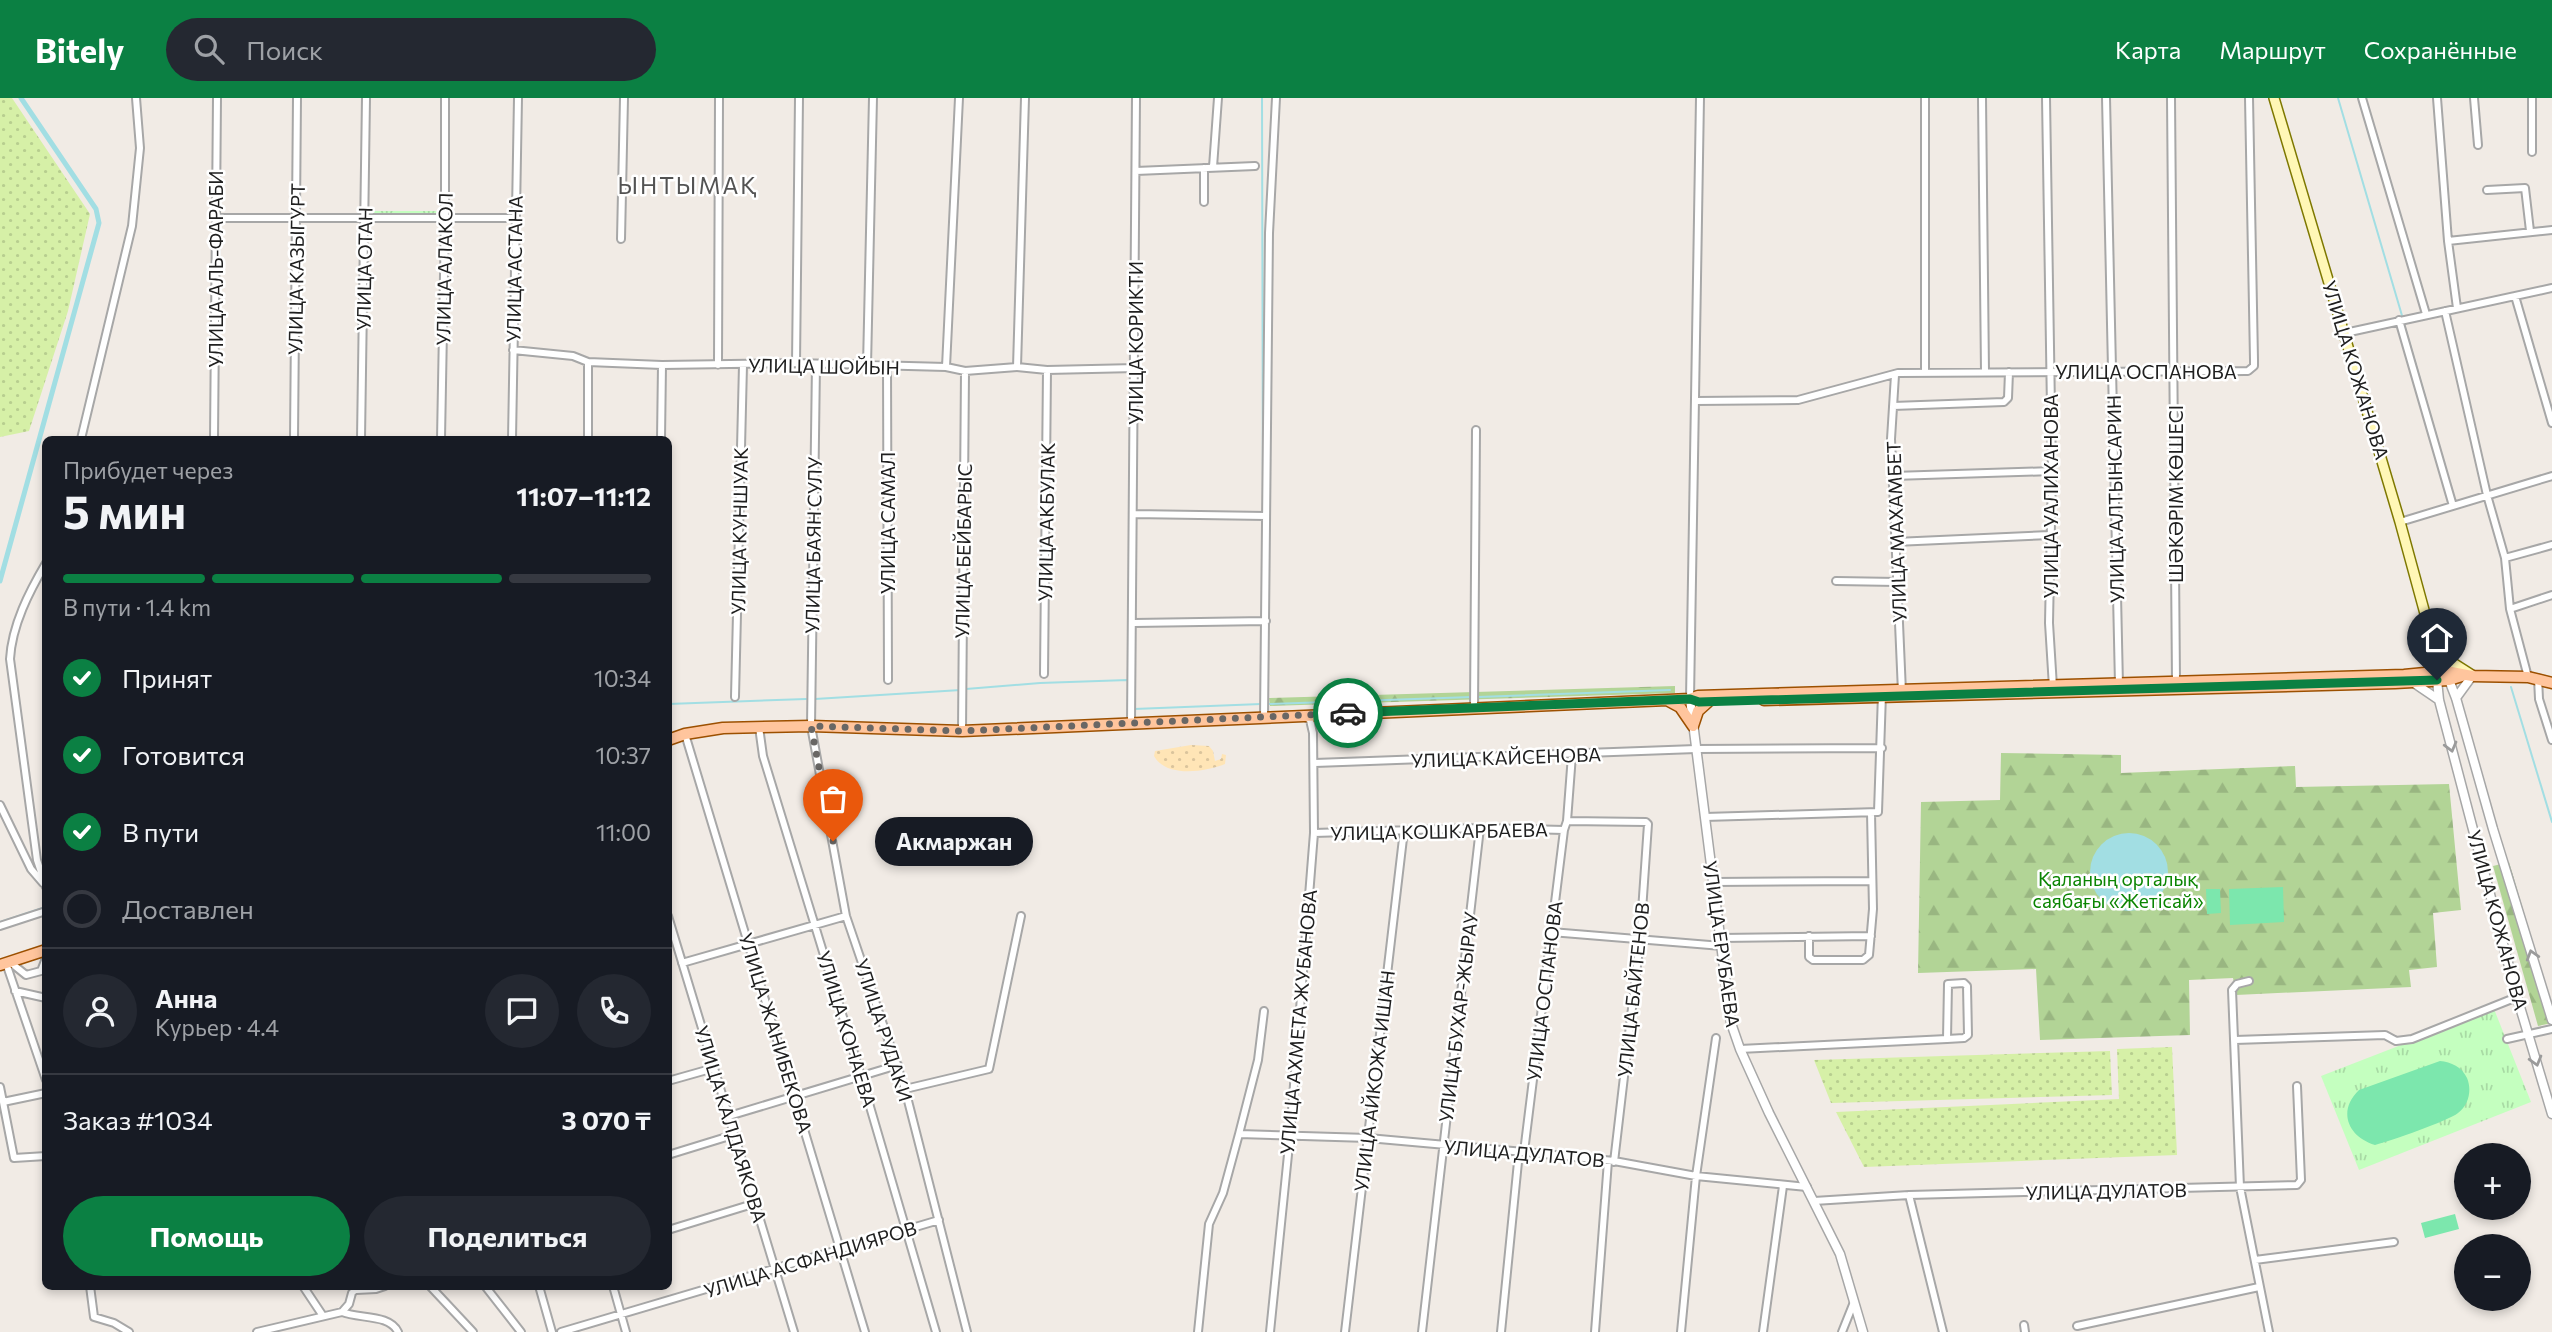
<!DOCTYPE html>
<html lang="ru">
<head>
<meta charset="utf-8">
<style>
	:root { --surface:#171b24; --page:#242831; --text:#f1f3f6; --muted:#9ea1a6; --line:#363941; --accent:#0b8043 }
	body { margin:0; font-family:Commissioner,sans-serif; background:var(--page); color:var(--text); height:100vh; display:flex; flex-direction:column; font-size:26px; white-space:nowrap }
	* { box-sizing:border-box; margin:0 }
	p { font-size:23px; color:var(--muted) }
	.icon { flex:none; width:38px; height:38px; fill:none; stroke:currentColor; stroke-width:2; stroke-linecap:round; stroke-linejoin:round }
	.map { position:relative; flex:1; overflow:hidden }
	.sheet { position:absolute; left:42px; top:338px; width:630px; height:854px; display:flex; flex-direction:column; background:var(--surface); border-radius:10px; box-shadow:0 4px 10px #0003 }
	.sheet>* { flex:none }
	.controls { position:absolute; left:2454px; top:1045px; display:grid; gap:14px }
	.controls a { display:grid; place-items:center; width:77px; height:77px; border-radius:50%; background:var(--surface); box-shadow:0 4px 10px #0003; font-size:35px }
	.pin { position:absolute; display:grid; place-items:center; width:60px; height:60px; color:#fff; margin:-72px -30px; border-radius:50% 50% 50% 0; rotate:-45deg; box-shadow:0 0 7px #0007 }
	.pin .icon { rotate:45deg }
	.courier { position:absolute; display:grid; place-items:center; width:70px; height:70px; margin:-35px; border:5px solid #0b8043; border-radius:50%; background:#fff; color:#222; box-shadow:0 2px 9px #0007 }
	.bubble { position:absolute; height:49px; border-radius:24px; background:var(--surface); box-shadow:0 4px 10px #0003; font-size:23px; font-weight:700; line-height:49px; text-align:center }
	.headline em { font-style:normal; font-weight:700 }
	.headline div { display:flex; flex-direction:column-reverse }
	.headline { display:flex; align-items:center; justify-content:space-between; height:119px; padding:0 21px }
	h1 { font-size:46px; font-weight:700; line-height:52px }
	.bar { display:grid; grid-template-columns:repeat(4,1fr); gap:10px 7px; align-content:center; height:84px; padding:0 21px }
	.bar i { height:9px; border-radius:5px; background:var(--line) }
	.bar .selected { background:var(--accent) }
	.bar p { grid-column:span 4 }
	.line { display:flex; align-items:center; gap:18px; padding:0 21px; border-top:2px solid var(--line) }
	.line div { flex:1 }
	.round { display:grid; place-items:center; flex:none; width:74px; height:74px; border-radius:37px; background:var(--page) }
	ol { padding:0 21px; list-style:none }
	li { display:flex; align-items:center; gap:21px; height:77px }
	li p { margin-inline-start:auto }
	li .icon { padding:7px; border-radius:50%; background:var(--accent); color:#fff; stroke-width:4 }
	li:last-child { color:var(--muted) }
	li i { width:38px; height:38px; border:4px solid var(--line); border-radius:50% }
	.action { display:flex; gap:14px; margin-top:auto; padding:14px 21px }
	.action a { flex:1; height:80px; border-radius:42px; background:var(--accent); color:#fff; font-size:28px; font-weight:700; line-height:80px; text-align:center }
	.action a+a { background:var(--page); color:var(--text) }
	header { display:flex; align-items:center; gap:42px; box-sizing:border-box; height:98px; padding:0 35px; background:var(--accent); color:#fff }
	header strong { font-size:33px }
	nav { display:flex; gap:38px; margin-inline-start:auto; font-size:24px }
	.search { width:490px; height:63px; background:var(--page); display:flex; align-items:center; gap:18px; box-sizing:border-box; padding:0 24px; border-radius:38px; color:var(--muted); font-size:26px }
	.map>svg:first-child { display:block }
</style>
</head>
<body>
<header>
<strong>Bitely</strong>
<div class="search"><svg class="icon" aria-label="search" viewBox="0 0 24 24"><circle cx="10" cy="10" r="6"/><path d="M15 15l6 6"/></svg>Поиск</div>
<nav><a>Карта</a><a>Маршрут</a><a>Сохранённые</a></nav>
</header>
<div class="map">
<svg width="2552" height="1234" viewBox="0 0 2552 1234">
	<defs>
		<pattern id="grass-dots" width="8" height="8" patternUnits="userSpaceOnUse" patternTransform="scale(1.75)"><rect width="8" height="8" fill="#d6f0a7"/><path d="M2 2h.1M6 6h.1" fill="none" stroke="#b7ce8f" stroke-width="1.8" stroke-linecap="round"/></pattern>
		<pattern id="forest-firs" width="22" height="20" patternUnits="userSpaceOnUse" patternTransform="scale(1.75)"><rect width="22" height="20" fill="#b2d496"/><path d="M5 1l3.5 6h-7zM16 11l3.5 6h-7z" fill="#99b681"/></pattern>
		<pattern id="sand-dots" width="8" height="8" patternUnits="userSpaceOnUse" patternTransform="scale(1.75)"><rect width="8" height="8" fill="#ffe5b6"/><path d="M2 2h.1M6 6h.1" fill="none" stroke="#dac49c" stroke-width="1.8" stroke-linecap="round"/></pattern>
		<pattern id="park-tufts" width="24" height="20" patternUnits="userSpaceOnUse" patternTransform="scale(1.75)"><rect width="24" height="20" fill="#c4ffbf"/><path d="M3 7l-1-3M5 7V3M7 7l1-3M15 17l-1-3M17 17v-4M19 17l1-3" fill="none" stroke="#a8daa4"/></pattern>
	</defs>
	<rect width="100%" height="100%" fill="#f1ebe5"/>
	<path fill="url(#grass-dots)" d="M0 0H12L90 116 68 213 29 333 0 339Z
		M2172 949 2177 1057 1864 1069 1836 1014 2119 1001 2117 951Z
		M2110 953 2112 997 1831 1005 1814 962Z"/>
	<path fill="url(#forest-firs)" d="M1675 588V595L1270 608 1269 600Z
		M2001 655 2121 657V675L2295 668 2296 689 2449 686 2461 812 2433 815 2437 869 2409 872 2411 889 2236 897 2233 880 2189 882 2190 937 2040 942 2036 871 1918 875 1921 704 2000 702Z
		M2509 764 2552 909V925L2538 928 2493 768Z"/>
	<path fill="url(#sand-dots)" d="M1191 647 1209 648 1213 653 1215 663 1221 661 1222 656 1226 657 1225 666C1205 674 1166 680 1154 658L1155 653Z"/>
	<path fill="url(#park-tufts)" d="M370 113H438V125L371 124Z
		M2494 911 2531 1004 2359 1072 2321 978Z"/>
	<path fill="#7ce7ad" d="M2283 789 2284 824 2230 827 2229 791Z
		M2206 791H2220L2221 815 2207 816Z
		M2440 963C2451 964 2462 969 2467 980 2472 992 2469 1007 2458 1015 2448 1023 2390 1043 2375 1047 2348 1039 2337 1013 2359 992Z
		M2455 1116 2459 1131 2425 1140 2421 1125Z"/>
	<path fill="#a2dee3" d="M2090 774a39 39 0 1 1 78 0a39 39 0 1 1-78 0Z"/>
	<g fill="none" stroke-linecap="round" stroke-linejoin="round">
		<path stroke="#a2dee3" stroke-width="2" d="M1262 0 1263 408
			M2338 0 2403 221
			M2404 226 2453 396
			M2511 589 2552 724
			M966 591 1040 585 1128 582V585
			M1478 599 1670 592
			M815 601 961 592
			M668 606 806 601
			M1268 606 1472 599
			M1134 611 1261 606
			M0 824 46 809"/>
		<path stroke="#a2dee3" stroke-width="5" d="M0 483 99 125 96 111 21 0"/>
		<g stroke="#a7a7a7" stroke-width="10">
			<path id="minor" d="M1982 0 1985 274
				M2046 0 2052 373 2049 525 2053 589
				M2106 0 2119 587
				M2171 0 2176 582
				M2362 0 2426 216
				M2437 0 2448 143 2457 210
				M2474 0 2478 47
				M2532 0V54
				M1213 69 1218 0
				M1204 70V104
				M1136 73 1255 68
				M2487 92 2525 90 2530 133
				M216 120H515
				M621 141 624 0
				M2448 143 2552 132
				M2515 198 2552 325
				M2445 213 2487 397 2505 460 2510 511 2528 579
				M2399 222 2453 408
				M2345 235 2552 190
				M513 252 573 258 588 264 662 267 796 265 946 269 965 273 1017 269 1047 272 1136 270
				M796 265 799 0
				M816 266 811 628 846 818 905 991 967 1234
				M718 267 719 0
				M867 268 873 0
				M887 268 888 582
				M946 269 959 0
				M1017 269 1025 0
				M1925 274V0
				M1895 277 1891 341 1902 594
				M1695 303 1798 302 1898 275 2248 273 2254 268V262L2249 0
				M1893 308 2004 304 2008 300 2009 274
				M81 341 132 128 140 50 136 0
				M214 341 217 0
				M294 341 297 0
				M361 341 366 0
				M441 341 445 122V0
				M512 341 518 0
				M588 341V264
				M661 341 662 267
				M1893 378 2052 373
				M1133 416 1266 418
				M2400 424 2552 378
				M1895 444 2050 437
				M2505 460 2552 447
				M46 465C29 494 12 527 10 561L37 762 46 789
				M1836 483 1897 484
				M2510 511 2552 497
				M1134 525 1266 523
				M1044 576 1047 272
				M2538 580 2539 601 2552 642
				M735 599 743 267
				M1690 601 1700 0
				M1474 612 1476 332
				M1264 620 1269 135 1276 0
				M1131 625 1136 0
				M759 629 763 658 861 978 936 1234
				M962 633 965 273
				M685 636 865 1234
				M1315 665 1696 651 1882 650
				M0 707 31 771 43 785
				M1705 719 1878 714 1882 596
				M1567 723 1572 657
				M1314 735 1480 730 1564 732 1567 723 1646 724 1648 726 1640 842 1614 1064
				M1713 784 1872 783
				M668 818 794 1234
				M0 828 46 813
				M1551 834 1722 848
				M1809 838V859L1813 862H1863L1869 857 1873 811 1871 715
				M1721 840 1871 838
				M10 864 26 877 41 873 46 860
				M6 865 46 982
				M682 865 846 818
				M2249 883 2237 886 2232 892 2240 1089 2269 1234
				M15 893 46 900
				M2507 941 2552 931
				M2235 942 2385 937 2396 943 2412 941 2517 899
				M1740 951 1947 941 1948 886 1964 885 1967 888 1968 937 1964 940 1947 941
				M668 983 714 970
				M0 989 3 1004 46 995
				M905 991 989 971 1021 818
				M3 1004 14 1060 46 1058
				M729 1018 898 967
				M1239 1036 1368 1040 1524 1054 1614 1063 1696 1078 1807 1089
				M1524 1054 1564 732
				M668 1057 733 1037
				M1909 1097 1943 1234
				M1814 1103 1909 1097 2297 1087 2301 1082 2297 988
				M668 1132 756 1105
				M2255 1162 2394 1144
				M90 1188 94 1219 114 1225 129 1234
				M303 1188 323 1218
				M430 1188 473 1234
				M485 1188 521 1234
				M539 1188 552 1234
				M613 1188 626 1234
				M356 1192 376 1191 385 1188
				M342 1214C359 1221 390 1216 398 1234
				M2024 1227 2025 1234
				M2077 1228 2259 1189
				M257 1234 342 1214 349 1206 352 1195 359 1188
				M561 1234 939 1122
				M1198 1234 1209 1126 1223 1095 1239 1036 1258 962 1264 913
				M1270 1234 1290 1037 1314 735 1313 635 1310 622 1304 618
				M1345 1234 1404 732
				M1422 1234 1480 730
				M1501 1234 1519 1054
				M1595 1234 1608 1063
				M1681 1234 1696 1078 1716 940
				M1763 1234 1783 1088
				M1842 1234 1854 1204"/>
		</g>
		<g stroke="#a7a7a7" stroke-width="11">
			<path id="tertiary" d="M2437 582 2439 602 2517 899 2552 1016
				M2449 582 2456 600 2493 731 2552 922
				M2414 585 2439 602
				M2456 600 2472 578
				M1690 601 1731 925 1740 951 1769 1015 1840 1156 1863 1234"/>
		</g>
		<g stroke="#7e7800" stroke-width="12">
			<path id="secondary" d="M2274 0 2400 424 2433 545 2437 581
				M2433 545 2450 563 2472 577"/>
		</g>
		<g stroke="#9c5000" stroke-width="13">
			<path id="primary" d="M1667 602 1680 609 1693 628
				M1764 602 2395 585 2449 582 2465 577
				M1693 628 1698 613 1708 604
				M668 642 685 636 723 630 811 628 962 633 1690 601 1698 598 2404 577 2446 573 2472 578 2528 579 2552 585
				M0 867 46 852"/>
		</g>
		<use href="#minor" stroke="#fff" stroke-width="6"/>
		<use href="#tertiary" stroke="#fff" stroke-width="8"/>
		<use href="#secondary" stroke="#fff7b6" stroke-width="9"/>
		<use href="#primary" stroke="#ffc59d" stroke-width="10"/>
	</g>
	<defs><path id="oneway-chevron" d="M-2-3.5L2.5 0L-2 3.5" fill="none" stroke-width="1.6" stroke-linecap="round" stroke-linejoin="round" transform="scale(1.75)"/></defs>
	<g stroke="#9b9b9b">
		<use href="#oneway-chevron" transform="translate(2451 649) rotate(75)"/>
		<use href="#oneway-chevron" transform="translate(2532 857) rotate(-107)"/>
		<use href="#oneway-chevron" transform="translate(2536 963) rotate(74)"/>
	</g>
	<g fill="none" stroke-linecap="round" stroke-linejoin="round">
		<path stroke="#696765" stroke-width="7" stroke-dasharray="0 12.6" d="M833 743 811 628 962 633 1348 615"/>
		<path stroke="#0b8043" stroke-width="9" d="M1348 615 1690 601 1699 604 2437 582"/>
	</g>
	<g text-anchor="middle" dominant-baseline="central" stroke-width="5" stroke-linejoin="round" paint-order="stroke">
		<g font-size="19" fill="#202020" stroke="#fff">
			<text transform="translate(215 171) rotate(-90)">УЛИЦА АЛЬ-ФАРАБИ</text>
			<text transform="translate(296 171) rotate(-89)">УЛИЦА КАЗЫГУРТ</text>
			<text transform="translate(364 171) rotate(-89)">УЛИЦА ОТАН</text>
			<text transform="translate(444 171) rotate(-89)">УЛИЦА АЛАКОЛ</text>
			<text transform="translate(514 171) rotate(-89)">УЛИЦА АСТАНА</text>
			<text transform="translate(1135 245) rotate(-90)">УЛИЦА КОРИКТИ</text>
			<text transform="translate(824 268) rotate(1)">УЛИЦА ШОЙЫН</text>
			<text transform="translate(2356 272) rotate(73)">УЛИЦА КОЖАНОВА</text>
			<text x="2146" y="273">УЛИЦА ОСПАНОВА</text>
			<text transform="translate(2175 396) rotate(-90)">ШӘКӘРІМ КӨШЕСІ</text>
			<text transform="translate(2050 398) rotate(-90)">УЛИЦА УАЛИХАНОВА</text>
			<text transform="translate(2115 401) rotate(-91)">УЛИЦА АЛТЫНСАРИН</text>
			<text transform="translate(1046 424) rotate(-89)">УЛИЦА АКБУЛАК</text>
			<text transform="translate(887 425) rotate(-90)">УЛИЦА САМАЛ</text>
			<text transform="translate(739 433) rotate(-89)">УЛИЦА КУНШУАК</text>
			<text transform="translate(1896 434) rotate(-92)">УЛИЦА МАХАМБЕТ</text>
			<text transform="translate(813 447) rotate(-89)">УЛИЦА БАЯН СУЛУ</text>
			<text transform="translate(963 453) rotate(-89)">УЛИЦА БЕЙБАРЫС</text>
			<text transform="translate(1506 659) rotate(-2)">УЛИЦА КАЙСЕНОВА</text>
			<text transform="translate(1439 733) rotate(-1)">УЛИЦА КОШКАРБАЕВА</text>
			<text transform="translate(2498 822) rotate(75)">УЛИЦА КОЖАНОВА</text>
			<text transform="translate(1722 846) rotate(82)">УЛИЦА ЕРУБАЕВА</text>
			<text transform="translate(1633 892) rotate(-84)">УЛИЦА БАЙТЕНОВ</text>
			<text transform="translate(1544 893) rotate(-83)">УЛИЦА ОСПАНОВА</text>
			<text transform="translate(1458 919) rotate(-83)">УЛИЦА БУХАР-ЖЫРАУ</text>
			<text transform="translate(1298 924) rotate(-85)">УЛИЦА АХМЕТА ЖУБАНОВА</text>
			<text transform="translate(847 931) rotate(73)">УЛИЦА КОНАЕВА</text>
			<text transform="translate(884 932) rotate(72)">УЛИЦА РУДАКИ</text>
			<text transform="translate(776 935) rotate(73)">УЛИЦА ЖАНИБЕКОВА</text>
			<text transform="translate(1374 983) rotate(-83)">УЛИЦА АЙКОЖА ИШАН</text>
			<text transform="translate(731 1026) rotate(73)">УЛИЦА КАЛДАЯКОВА</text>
			<text transform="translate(1524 1055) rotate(5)">УЛИЦА ДУЛАТОВ</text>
			<text transform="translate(2106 1093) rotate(-1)">УЛИЦА ДУЛАТОВ</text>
			<text transform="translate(810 1161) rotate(-17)">УЛИЦА АСФАНДИЯРОВ</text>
		</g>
		<g font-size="19" fill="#0b8502" stroke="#fff">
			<text x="2118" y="780">Қаланың орталық<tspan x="2118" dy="22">саябағы «Жетісай»</tspan></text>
		</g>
		<g font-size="23" letter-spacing="2" fill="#535353" stroke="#fff">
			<text x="688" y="87">ЫНТЫМАҚ</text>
		</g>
	</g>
</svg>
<div class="controls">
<a>+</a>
<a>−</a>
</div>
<div class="pin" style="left:833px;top:743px;background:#ea580c"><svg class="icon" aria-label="bag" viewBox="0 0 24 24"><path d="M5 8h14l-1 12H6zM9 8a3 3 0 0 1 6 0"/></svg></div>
<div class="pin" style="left:2437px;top:582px;background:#1f2937"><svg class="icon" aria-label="home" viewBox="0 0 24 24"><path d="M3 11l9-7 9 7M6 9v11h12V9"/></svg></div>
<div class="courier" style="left:1348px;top:615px"><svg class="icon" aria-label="car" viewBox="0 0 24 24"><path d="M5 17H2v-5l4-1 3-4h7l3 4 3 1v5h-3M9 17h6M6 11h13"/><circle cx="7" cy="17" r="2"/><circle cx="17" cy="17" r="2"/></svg></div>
<div class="bubble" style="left:875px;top:719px;width:158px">Акмаржан</div>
<section class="sheet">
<div class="headline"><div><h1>5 мин</h1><p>Прибудет через</p></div><em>11:07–11:12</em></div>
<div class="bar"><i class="selected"></i><i class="selected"></i><i class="selected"></i><i></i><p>В пути · 1.4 km</p></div>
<ol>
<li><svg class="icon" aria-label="check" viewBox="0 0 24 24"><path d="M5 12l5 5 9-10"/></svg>Принят<p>10:34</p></li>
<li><svg class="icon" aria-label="check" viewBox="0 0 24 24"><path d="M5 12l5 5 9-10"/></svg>Готовится<p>10:37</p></li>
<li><svg class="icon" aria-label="check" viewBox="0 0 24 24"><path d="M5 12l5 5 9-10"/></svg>В пути<p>11:00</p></li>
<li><i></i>Доставлен</li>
</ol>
<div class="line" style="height:126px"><a class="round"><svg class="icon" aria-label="person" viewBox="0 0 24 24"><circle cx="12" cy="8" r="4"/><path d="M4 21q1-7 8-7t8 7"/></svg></a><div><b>Анна</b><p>Курьер · 4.4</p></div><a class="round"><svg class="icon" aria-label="chat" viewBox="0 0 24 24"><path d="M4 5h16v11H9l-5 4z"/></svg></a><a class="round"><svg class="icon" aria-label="phone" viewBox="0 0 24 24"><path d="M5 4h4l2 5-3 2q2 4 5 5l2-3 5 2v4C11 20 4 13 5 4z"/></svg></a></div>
<div class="line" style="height:91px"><div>Заказ #1034</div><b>3 070 ₸</b></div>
<div class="action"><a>Помощь</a><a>Поделиться</a></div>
</section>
</div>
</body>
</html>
